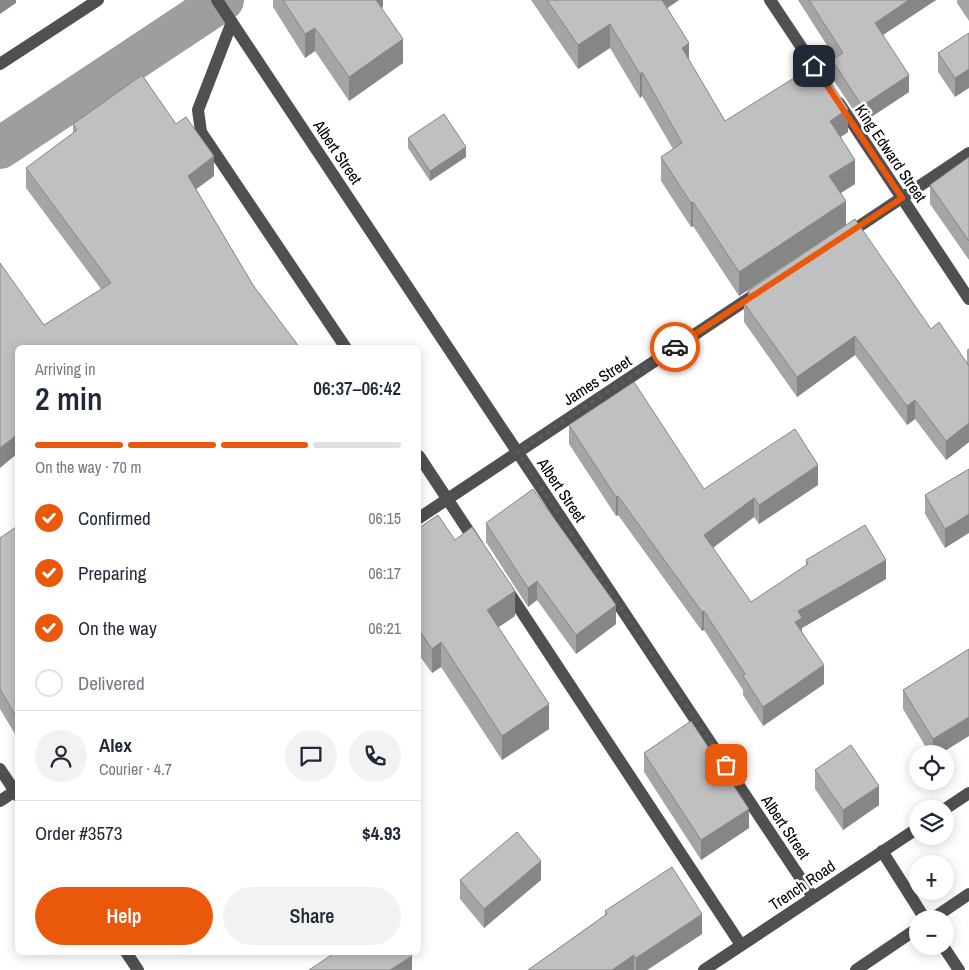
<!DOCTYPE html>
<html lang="en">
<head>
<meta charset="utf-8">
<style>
	:root { --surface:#fff; --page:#f2f2f3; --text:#1f2937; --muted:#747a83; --line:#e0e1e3; --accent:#ea580c }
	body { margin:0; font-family:"Archivo Narrow",sans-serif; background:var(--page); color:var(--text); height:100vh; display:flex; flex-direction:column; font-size:19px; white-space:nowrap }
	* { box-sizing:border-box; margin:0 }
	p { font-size:16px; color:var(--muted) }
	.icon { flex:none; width:28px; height:28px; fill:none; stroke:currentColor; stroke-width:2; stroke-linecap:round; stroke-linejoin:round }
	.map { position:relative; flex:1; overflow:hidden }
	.sheet { position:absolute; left:15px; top:345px; width:406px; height:610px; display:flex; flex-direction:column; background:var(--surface); border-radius:8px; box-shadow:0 2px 12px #0003 }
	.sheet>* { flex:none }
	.buttons { position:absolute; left:909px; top:745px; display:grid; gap:10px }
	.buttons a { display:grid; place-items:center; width:45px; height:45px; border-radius:50%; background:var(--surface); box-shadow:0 2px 12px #0003; font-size:25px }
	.pin { position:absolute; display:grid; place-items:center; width:42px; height:42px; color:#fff; margin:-21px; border-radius:10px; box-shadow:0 2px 8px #0006 }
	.courier { position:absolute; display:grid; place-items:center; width:50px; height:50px; margin:-25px; border:4px solid #ea580c; border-radius:50%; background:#fff; color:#222; box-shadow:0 1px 6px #0007 }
	.summary em { font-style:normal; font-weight:600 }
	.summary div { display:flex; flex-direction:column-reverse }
	.summary { display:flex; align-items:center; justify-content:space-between; height:85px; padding:0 20px }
	h1 { font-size:32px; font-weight:600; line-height:38px }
	.bar { display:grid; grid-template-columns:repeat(4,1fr); gap:8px 5px; align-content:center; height:60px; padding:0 20px }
	.bar i { height:6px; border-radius:4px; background:var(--line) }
	.bar .active { background:var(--accent) }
	.bar p { grid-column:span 4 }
	.line { display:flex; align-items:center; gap:12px; padding:0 20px; border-top:1px solid var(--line) }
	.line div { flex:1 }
	.round { display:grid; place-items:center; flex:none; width:52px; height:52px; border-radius:26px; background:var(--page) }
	ol { padding:0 20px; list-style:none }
	li { display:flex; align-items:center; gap:15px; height:55px }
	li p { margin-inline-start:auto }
	li .icon { padding:5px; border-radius:50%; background:var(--accent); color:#fff; stroke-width:4 }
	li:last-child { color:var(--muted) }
	li i { width:28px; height:28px; border:2px solid var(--line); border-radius:50% }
	.button { display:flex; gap:10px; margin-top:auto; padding:10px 20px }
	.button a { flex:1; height:58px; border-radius:30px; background:var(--accent); color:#fff; font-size:20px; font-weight:600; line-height:58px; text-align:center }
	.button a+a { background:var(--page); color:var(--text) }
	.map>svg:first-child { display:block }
</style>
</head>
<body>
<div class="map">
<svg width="969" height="970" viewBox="0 0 969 970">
	<rect width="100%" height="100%" fill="#fff"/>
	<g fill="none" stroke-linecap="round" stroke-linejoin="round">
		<path stroke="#9e9e9e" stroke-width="42" d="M0 148 223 0"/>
		<path stroke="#505050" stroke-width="12" d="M217 0 813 897
			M770 0 822 78
			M232 22 198 110 201 132 346 348
			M0 64 98 0
			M839 103 969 299
			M846 235 969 153
			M419 456 477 544
			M419 518 760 291
			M506 588 741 945
			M0 769 18 796
			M0 801 18 789
			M945 809 969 793
			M882 851 925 919
			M932 919 969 894
			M943 946 959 970
			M126 952 138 970
			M704 970 918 828
			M856 970 918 928"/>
	</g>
	<path fill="#a5a5a5" d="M273 0H383V7L381 8 403 63 349 101 315 51 305 58 273 7Z
		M531 0H679L667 8 689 61 725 121 848 132 841 137 855 184 841 193 846 225 739 296 693 226 691 227 661 181V157L673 149 642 96 640 98 610 48 578 69Z
		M798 0H936L883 35 909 92 862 123 832 78V60L835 58Z
		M957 0H969V21L957 3Z
		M969 33 955 97 938 72V53Z
		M73 124H176L214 176 196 189 253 285 18 348 44 325 101 289 26 188V168L73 133Z
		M408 138 466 157 430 181 408 148Z
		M969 157V260L930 204V185Z
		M748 291 931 329 967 364V350L969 348V442L946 460 915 419 907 425 855 355 797 397 744 322V303L748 301Z
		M569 425 704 489 818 485 759 524 754 517 713 548 751 602 806 566V560L886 579 802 628V633L824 684 763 726 743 695V690L704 630 702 631 618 515 616 516 569 444Z
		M969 469 945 548 925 514V495Z
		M486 523 616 624 576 654 537 600 528 607 486 542Z
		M419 528 455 540 515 616 498 627 549 729 502 760 441 667 432 673 419 655Z
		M18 529V739L0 709V538Z
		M969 649 940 754H930L903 709V690Z
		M644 753 749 828 701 860 644 772Z
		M815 770 879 805 843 830 815 789Z
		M460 880H541L484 928 460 899Z
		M605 911 702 934 647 970H528L605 915Z"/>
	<path fill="#868686" d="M0 0H16V3L0 14Z
		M370 0H383V7L370 16Z
		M657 0H679L657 15Z
		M909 0H936L875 40V23Z
		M610 24V48L578 69V45Z
		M315 28V51L305 58V34Z
		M403 39V63L349 101V77Z
		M689 43V67L682 48Z
		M969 69V88L955 97V78Z
		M642 72V96L640 98V74Z
		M909 75V92L862 123V106Z
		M848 109V132L830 144V121Z
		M466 147V157L430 181V171Z
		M214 156V176L188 195V176Z
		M855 160V184L829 200V176Z
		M846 201V225L739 296V272Z
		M693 202V226L691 227V203Z
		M855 336V355L797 397V377Z
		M915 400V419L907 425V406Z
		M969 423V442L946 460V441Z
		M18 434V453L0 468V448Z
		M818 465V485L759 524V505Z
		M618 496V515L616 516V497Z
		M754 498V517L704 554V535Z
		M969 514V533L945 548V529Z
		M886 560V579L802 628V637L795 622 798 611Z
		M537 581V600L528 607V588Z
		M515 591V616L487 635V610Z
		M616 605V624L576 654V635Z
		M704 611V630L702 631V612Z
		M441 642V667L432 673V649Z
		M824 665V684L763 726V707Z
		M549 704V729L502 760V736Z
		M969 717V736L940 754H933V739Z
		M879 786V805L843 830V810Z
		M749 809V828L701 860V840Z
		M541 861V880L484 928V909Z
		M702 914V934L647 970H636V958Z
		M634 955V970H612Z
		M412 956V970H390Z"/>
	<path fill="#c0c0c0" stroke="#868686" d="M283 0H376L403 39 349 77 315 28 305 34Z
		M547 0H662L689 43 682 48 725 121 818 63 848 109 830 121 855 160 829 176 846 201 739 272 693 202 691 203 661 157 682 143 642 72 640 74 610 24 578 45Z
		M809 0H909L875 23 909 75 862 106 832 60 843 53Z
		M969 33V69L955 78 938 53Z
		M142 75 176 124 186 117 214 156 188 176 253 285 300 348H18V434L0 448V263L44 325 111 283 26 168 77 130 73 124Z
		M444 114 466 147 430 171 408 138Z
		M969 157V241L930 185Z
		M855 219 931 329 939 322 969 366V423L946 441 915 400 907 406 855 336 797 377 744 303 752 297 748 291Z
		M634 382 704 489 795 429 818 465 759 505 754 498 704 535 751 602 808 564 806 560 865 525 886 560 798 611 802 618 795 622 824 665 763 707 743 676 745 674 704 611 702 612 618 496 616 497 569 425Z
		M969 469V514L945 529 925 495Z
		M533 489 616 605 576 635 537 581 528 588 486 523Z
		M438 515 455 540 472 527 515 591 487 610 549 704 502 736 441 642 432 649 419 630V528Z
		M16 527 18 529V720L0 689V538Z
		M969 649V717L933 739 903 690Z
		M691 721 749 809 701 840 644 753Z
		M851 745 879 786 843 810 815 770Z
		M517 832 541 861 484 909 460 880Z
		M672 867 702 914 636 958 634 955 612 970H528L607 914 605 911Z
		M336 952H410L412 956 390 970H309Z"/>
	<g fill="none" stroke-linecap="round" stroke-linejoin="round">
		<path stroke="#595959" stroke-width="5" stroke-dasharray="0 9" d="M675 347 517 452 726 765"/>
		<path stroke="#ea580c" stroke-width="6" d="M675 347 902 198 814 66"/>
	</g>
	<g text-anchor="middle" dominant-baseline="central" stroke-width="5" stroke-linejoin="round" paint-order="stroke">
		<g font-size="16" fill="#000" stroke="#fff">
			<text transform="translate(338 152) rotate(56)">Albert Street</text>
			<text transform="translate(891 153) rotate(56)">King Edward Street</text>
			<text transform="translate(597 380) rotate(-33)">James Street</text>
			<text transform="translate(562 490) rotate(56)">Albert Street</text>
			<text transform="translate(786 827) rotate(56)">Albert Street</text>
			<text transform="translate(802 885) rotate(-34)">Trench Road</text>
		</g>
	</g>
</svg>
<div class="buttons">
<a><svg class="icon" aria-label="locate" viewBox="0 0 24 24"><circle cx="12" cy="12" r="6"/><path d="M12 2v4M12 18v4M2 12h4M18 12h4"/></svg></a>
<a><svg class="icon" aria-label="layers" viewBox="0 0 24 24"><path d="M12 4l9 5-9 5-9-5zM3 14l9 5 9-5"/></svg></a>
<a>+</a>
<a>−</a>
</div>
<div class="pin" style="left:726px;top:765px;background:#ea580c"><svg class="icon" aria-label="bag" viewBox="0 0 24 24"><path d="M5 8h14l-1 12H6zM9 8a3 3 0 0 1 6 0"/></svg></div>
<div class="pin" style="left:814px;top:66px;background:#1f2937"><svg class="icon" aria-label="home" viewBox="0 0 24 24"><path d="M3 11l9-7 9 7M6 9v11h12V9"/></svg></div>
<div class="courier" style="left:675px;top:347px"><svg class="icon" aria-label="car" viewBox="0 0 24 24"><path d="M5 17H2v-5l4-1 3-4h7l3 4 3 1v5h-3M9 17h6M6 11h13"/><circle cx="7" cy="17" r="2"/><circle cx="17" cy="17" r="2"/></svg></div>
<section class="sheet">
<div class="summary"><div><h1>2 min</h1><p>Arriving in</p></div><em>06:37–06:42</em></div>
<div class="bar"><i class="active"></i><i class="active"></i><i class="active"></i><i></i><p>On the way · 70 m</p></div>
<ol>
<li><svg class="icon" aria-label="check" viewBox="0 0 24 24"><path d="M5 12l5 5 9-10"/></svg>Confirmed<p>06:15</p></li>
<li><svg class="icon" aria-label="check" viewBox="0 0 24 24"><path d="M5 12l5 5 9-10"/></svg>Preparing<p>06:17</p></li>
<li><svg class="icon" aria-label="check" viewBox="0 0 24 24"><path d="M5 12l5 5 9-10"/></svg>On the way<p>06:21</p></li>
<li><i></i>Delivered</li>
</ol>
<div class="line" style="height:90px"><a class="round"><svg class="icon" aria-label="person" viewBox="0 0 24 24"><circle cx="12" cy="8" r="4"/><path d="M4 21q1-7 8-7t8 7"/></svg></a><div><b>Alex</b><p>Courier · 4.7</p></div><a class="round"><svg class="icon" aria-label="chat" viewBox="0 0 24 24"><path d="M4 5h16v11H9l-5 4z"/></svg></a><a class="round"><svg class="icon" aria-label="phone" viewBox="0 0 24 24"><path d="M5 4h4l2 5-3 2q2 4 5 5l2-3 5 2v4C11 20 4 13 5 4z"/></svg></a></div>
<div class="line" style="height:65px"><div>Order #3573</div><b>$4.93</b></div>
<div class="button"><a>Help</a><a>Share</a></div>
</section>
</div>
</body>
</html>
